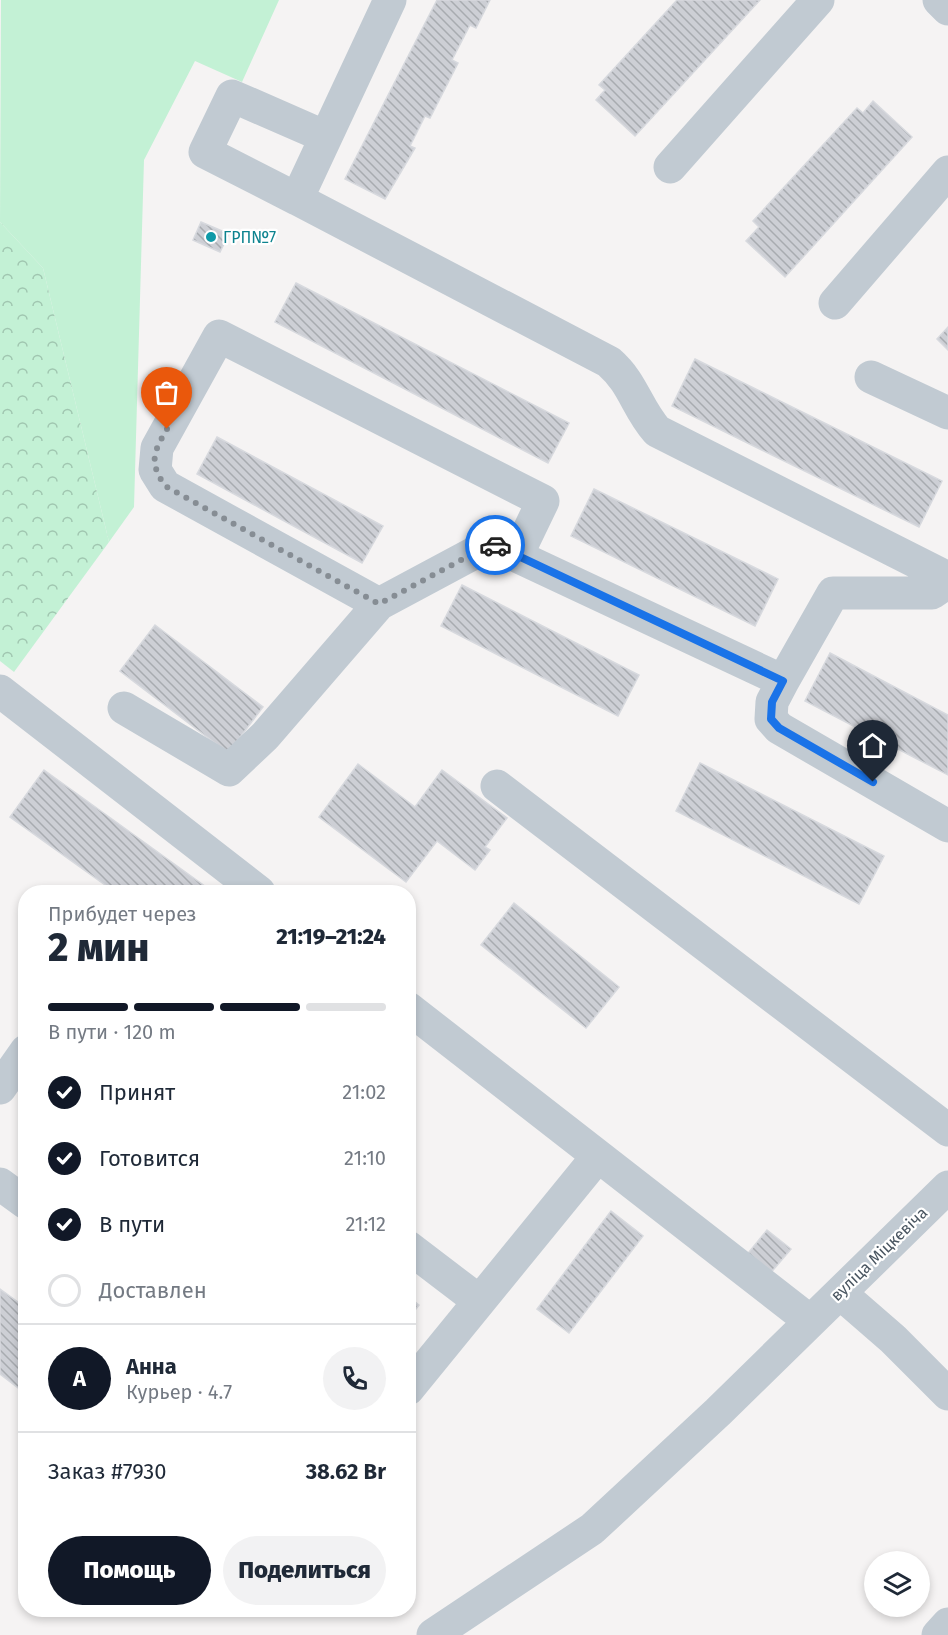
<!DOCTYPE html>
<html lang="ru">
<head>
<meta charset="utf-8">
<style>
	:root { --surface:#fff; --page:#f2f2f3; --text:#1f2937; --muted:#747a83; --line:#e0e1e3; --accent:#111827 }
	body { margin:0; font-family:"Fira Sans",sans-serif; background:var(--page); color:var(--text); height:100vh; display:flex; flex-direction:column; font-size:22px; white-space:nowrap }
	* { box-sizing:border-box; margin:0 }
	p { font-size:20px; color:var(--muted) }
	.icon { flex:none; width:33px; height:33px; fill:none; stroke:currentColor; stroke-width:2; stroke-linecap:round; stroke-linejoin:round }
	.map { position:relative; flex:1; overflow:hidden }
	.panel { position:absolute; left:18px; top:885px; width:398px; height:732px; display:flex; flex-direction:column; background:var(--surface); border-radius:24px; box-shadow:0 3px 9px #0003 }
	.panel>* { flex:none }
	.controls { position:absolute; left:864px; top:1551px; display:grid; gap:12px }
	.controls a { display:grid; place-items:center; width:66px; height:66px; border-radius:50%; background:var(--surface); box-shadow:0 3px 9px #0003; font-size:30px }
	.pin { position:absolute; display:grid; place-items:center; width:51px; height:51px; color:#fff; margin:-62px -26px; border-radius:50% 50% 50% 0; rotate:-45deg; box-shadow:0 0 6px #0007 }
	.pin .icon { rotate:45deg }
	.courier { position:absolute; display:grid; place-items:center; width:60px; height:60px; margin:-30px; border:4px solid #1a73e8; border-radius:50%; background:#fff; color:#222; box-shadow:0 2px 8px #0007 }
	.head em { font-style:normal; font-weight:800 }
	.head div { display:flex; flex-direction:column-reverse }
	.head { display:flex; align-items:center; justify-content:space-between; height:102px; padding:0 30px }
	h1 { font-size:39px; font-weight:800; line-height:45px }
	.bar { display:grid; grid-template-columns:repeat(4,1fr); gap:9px 6px; align-content:center; height:72px; padding:0 30px }
	.bar i { height:8px; border-radius:4px; background:var(--line) }
	.bar .on { background:var(--accent) }
	.bar p { grid-column:span 4 }
	.line { display:flex; align-items:center; gap:15px; padding:0 30px; border-top:2px solid var(--line) }
	.line div { flex:1 }
	.round { display:grid; place-items:center; flex:none; width:63px; height:63px; border-radius:32px; background:var(--page) }
	ol { padding:0 30px; list-style:none }
	li { display:flex; align-items:center; gap:18px; height:66px }
	li p { margin-inline-start:auto }
	li .icon { padding:6px; border-radius:50%; background:var(--accent); color:#fff; stroke-width:4 }
	li:last-child { color:var(--muted) }
	li i { width:33px; height:33px; border:3px solid var(--line); border-radius:50% }
	.cta { display:flex; gap:12px; margin-top:auto; padding:12px 30px }
	.cta a { flex:1; height:69px; border-radius:36px; background:var(--accent); color:#fff; font-size:24px; font-weight:800; line-height:69px; text-align:center }
	.cta a+a { background:var(--page); color:var(--text) }
	.map>svg:first-child { display:block }
</style>
</head>
<body>
<div class="map">
<svg width="948" height="1635" viewBox="0 0 948 1635">
	<defs>
		<pattern id="forest-crowns" width="20" height="18" patternUnits="userSpaceOnUse" patternTransform="scale(1.5)"><rect width="20" height="18" fill="#c3f1d5"/><path d="M2 6a3 3 0 1 1 6 0M12 15a3 3 0 1 1 6 0" fill="none" stroke="#a0c6b0"/></pattern>
		<pattern id="building-back-hatch" width="6" height="6" patternUnits="userSpaceOnUse" patternTransform="scale(1.5)"><rect width="6" height="6" fill="#cdcfd5"/><path d="M-1 5l2 2M0 0l6 6M5-1l2 2" fill="none" stroke="#a8abb0"/></pattern>
	</defs>
	<rect width="100%" height="100%" fill="#f5f3f3"/>
	<path fill="#c3f1d5" d="M1 0H279L242 82 195 61 144 160 134 507 109 542 43 268 0 222Z"/>
	<path fill="url(#forest-crowns)" d="M0 222 43 268 109 542 14 672 0 661Z"/>
	<path fill="url(#building-back-hatch)" stroke="#d7d9de" stroke-width="1.5" d="M437 0H490L476 28 470 25 452 60 458 63 430 118 425 116 410 146 415 148 385 199 345 179Z
		M677 0H760L635 136 596 100 605 90 599 85Z
		M873 101 912 137 785 277 746 241 759 227 753 221 857 108 863 113Z
		M201 222 229 234 220 252 193 240Z
		M296 283 569 423 548 463 275 322Z
		M948 327V350L937 339Z
		M695 359 942 481 919 527 672 406Z
		M217 437 383 526 362 563 197 474Z
		M594 489 778 579 755 626 571 536Z
		M462 585 639 675 618 716 441 626Z
		M155 625 263 707 228 753 120 671Z
		M830 653 948 715V775L805 701Z
		M700 763 884 856 859 904 676 811Z
		M358 764 415 807 442 770 507 818 485 847 490 850 475 870 437 841 406 882 319 817Z
		M44 770 213 892H115L10 817Z
		M514 903 619 987 586 1028 481 945Z
		M611 1211 643 1236 569 1333 537 1309Z
		M767 1230 791 1249 768 1276 745 1257Z
		M0 1289 26 1308V1394L0 1374Z
		M408 1296 419 1305 408 1319Z"/>
	<g fill="none" stroke-linecap="round" stroke-linejoin="round">
		<path stroke="#c1cad2" stroke-width="33" d="M390 0 297 199 609 362C634 384 636 407 657 431L948 578
			M939 0 948 9
			M670 167 818 0
			M297 199 205 152 232 96 326 137
			M835 303 948 172
			M871 377 948 413
			M379 604 165 486 155 470 157 448 219 336 543 501 517 555
			M783 681 833 593H932L948 582
			M0 691 259 892
			M124 708 229 770 265 736 379 604 491 544 783 681 772 702 771 719 779 728 948 826
			M497 786 948 1130
			M408 1008 810 1321
			M0 1088 26 1051
			M0 1184 26 1203
			M408 1247 479 1301
			M840 1293 893 1339 948 1394
			M408 1389 598 1156
			M433 1635 592 1529 718 1412 948 1187
			M938 1635 948 1624"/>
	</g>
	<g fill="none" stroke-linecap="round" stroke-linejoin="round">
		<path stroke="#868d94" stroke-width="6" stroke-dasharray="0 10.8" d="M167 429C153 453 149 462 165 486L379 604 491 544 495 545"/>
		<path stroke="#1a73e8" stroke-width="8" d="M495 545 783 681 772 702 771 719 779 728 873 782"/>
	</g>
	<circle fill="#0f9aa8" stroke="#fff" stroke-width="2" cx="211" cy="237" r="6"/>
	<g text-anchor="middle" dominant-baseline="central" stroke-width="4.5" stroke-linejoin="round" paint-order="stroke">
		<g font-size="16" fill="#0d838f" stroke="#fff" text-anchor="start">
			<text x="223" y="237">ГРП№7</text>
		</g>
		<g font-size="16" fill="#4a5661" stroke="#fff">
			<text transform="translate(879 1254) rotate(-44)">вуліца Міцкевіча</text>
		</g>
	</g>
</svg>
<div class="controls">
<a><svg class="icon" aria-label="layers" viewBox="0 0 24 24"><path d="M12 4l9 5-9 5-9-5zM3 14l9 5 9-5"/></svg></a>
</div>
<div class="pin" style="left:167px;top:429px;background:#ea580c"><svg class="icon" aria-label="bag" viewBox="0 0 24 24"><path d="M5 8h14l-1 12H6zM9 8a3 3 0 0 1 6 0"/></svg></div>
<div class="pin" style="left:873px;top:782px;background:#1f2937"><svg class="icon" aria-label="home" viewBox="0 0 24 24"><path d="M3 11l9-7 9 7M6 9v11h12V9"/></svg></div>
<div class="courier" style="left:495px;top:545px"><svg class="icon" aria-label="car" viewBox="0 0 24 24"><path d="M5 17H2v-5l4-1 3-4h7l3 4 3 1v5h-3M9 17h6M6 11h13"/><circle cx="7" cy="17" r="2"/><circle cx="17" cy="17" r="2"/></svg></div>
<section class="panel">
<div class="head"><div><h1>2 мин</h1><p>Прибудет через</p></div><em>21:19–21:24</em></div>
<div class="bar"><i class="on"></i><i class="on"></i><i class="on"></i><i></i><p>В пути · 120 m</p></div>
<ol>
<li><svg class="icon" aria-label="check" viewBox="0 0 24 24"><path d="M5 12l5 5 9-10"/></svg>Принят<p>21:02</p></li>
<li><svg class="icon" aria-label="check" viewBox="0 0 24 24"><path d="M5 12l5 5 9-10"/></svg>Готовится<p>21:10</p></li>
<li><svg class="icon" aria-label="check" viewBox="0 0 24 24"><path d="M5 12l5 5 9-10"/></svg>В пути<p>21:12</p></li>
<li><i></i>Доставлен</li>
</ol>
<div class="line" style="height:108px"><b class="round" style="background:var(--accent);color:#fff">А</b><div><b>Анна</b><p>Курьер · 4.7</p></div><a class="round"><svg class="icon" aria-label="phone" viewBox="0 0 24 24"><path d="M5 4h4l2 5-3 2q2 4 5 5l2-3 5 2v4C11 20 4 13 5 4z"/></svg></a></div>
<div class="line" style="height:78px"><div>Заказ #7930</div><b>38.62 Br</b></div>
<div class="cta"><a>Помощь</a><a>Поделиться</a></div>
</section>
</div>
</body>
</html>
